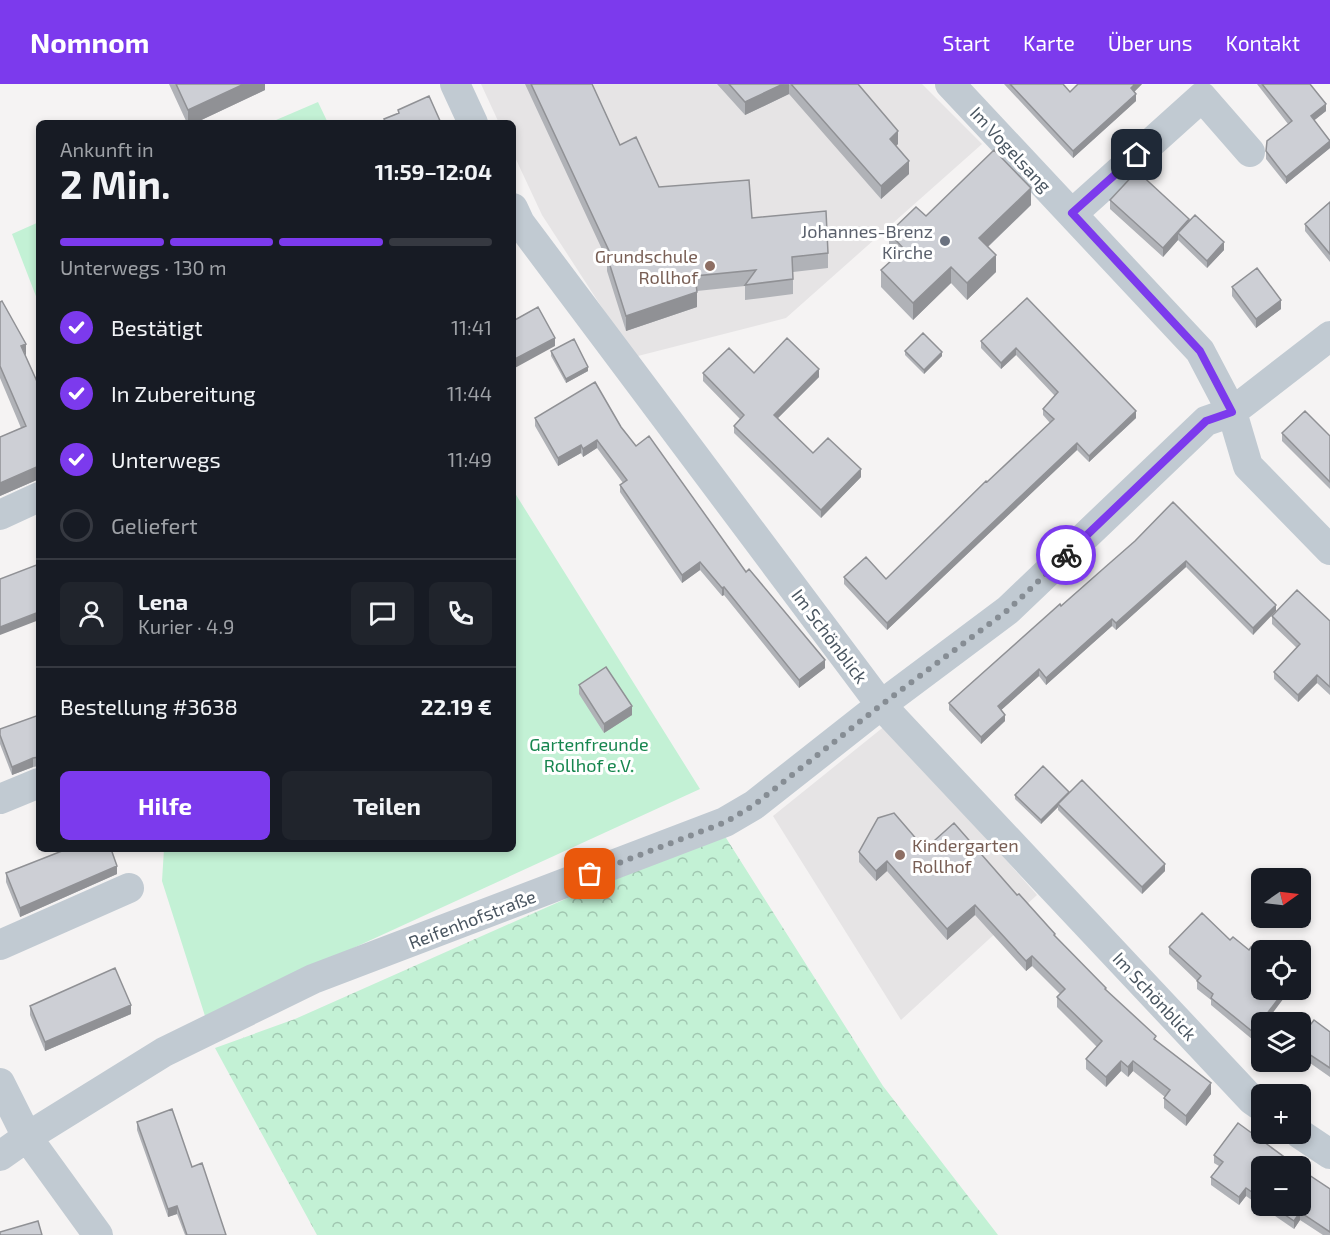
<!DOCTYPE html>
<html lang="de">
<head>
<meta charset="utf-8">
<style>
	:root { --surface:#171b24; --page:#20242c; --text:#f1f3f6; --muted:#9ea1a6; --line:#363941; --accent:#7c3aed }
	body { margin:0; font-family:"Exo 2",sans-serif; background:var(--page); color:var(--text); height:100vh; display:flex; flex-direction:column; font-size:22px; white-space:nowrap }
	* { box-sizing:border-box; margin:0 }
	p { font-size:20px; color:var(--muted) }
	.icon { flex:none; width:33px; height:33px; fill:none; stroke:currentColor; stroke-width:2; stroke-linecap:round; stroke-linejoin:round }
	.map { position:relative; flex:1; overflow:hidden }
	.side { position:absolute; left:36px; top:36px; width:480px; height:732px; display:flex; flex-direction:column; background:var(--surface); border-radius:9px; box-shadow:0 3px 9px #0003 }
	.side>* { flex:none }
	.needle { width:39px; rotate:76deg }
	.tools { position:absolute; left:1251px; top:784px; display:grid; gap:12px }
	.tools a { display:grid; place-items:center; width:60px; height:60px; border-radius:9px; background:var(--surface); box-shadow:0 3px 9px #0003; font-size:30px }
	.pin { position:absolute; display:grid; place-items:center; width:51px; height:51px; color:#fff; margin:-26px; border-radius:12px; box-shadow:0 3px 9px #0006 }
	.courier { position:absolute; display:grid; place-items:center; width:60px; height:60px; margin:-30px; border:4px solid #7c3aed; border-radius:50%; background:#fff; color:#222; box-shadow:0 2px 8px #0007 }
	.head em { font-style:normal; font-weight:700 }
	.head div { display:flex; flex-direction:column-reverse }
	.head { display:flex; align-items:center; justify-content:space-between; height:102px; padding:0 24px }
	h1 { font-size:39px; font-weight:700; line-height:45px }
	.bar { display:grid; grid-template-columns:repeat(4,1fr); gap:9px 6px; align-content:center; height:72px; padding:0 24px }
	.bar i { height:8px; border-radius:4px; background:var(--line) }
	.bar .active { background:var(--accent) }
	.bar p { grid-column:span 4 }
	.line { display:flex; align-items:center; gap:15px; padding:0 24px; border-top:2px solid var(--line) }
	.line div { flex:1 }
	.round { display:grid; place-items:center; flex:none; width:63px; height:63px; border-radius:9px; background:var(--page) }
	ol { padding:0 24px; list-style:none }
	li { display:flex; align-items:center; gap:18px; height:66px }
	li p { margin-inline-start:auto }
	li .icon { padding:6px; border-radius:50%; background:var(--accent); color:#fff; stroke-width:4 }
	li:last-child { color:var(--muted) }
	li i { width:33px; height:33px; border:3px solid var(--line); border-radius:50% }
	.action { display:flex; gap:12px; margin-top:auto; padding:12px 24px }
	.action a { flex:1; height:69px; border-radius:9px; background:var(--accent); color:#fff; font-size:24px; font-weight:700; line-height:69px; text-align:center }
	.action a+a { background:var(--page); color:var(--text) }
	header { display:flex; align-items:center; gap:36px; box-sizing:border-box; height:84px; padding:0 30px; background:var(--accent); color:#fff }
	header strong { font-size:28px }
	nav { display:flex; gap:33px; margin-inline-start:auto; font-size:21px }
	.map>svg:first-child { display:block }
</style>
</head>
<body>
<header>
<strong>Nomnom</strong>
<nav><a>Start</a><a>Karte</a><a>Über uns</a><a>Kontakt</a></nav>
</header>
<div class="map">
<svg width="1330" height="1151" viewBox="0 0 1330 1151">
	<defs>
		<pattern id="forest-crowns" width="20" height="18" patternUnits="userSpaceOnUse" patternTransform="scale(1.5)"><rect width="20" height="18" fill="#c3f1d5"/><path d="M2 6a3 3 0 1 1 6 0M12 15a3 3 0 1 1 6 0" fill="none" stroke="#a0c6b0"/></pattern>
	</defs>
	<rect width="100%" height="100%" fill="#f5f3f3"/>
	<path fill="#e6e4e5" d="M481 0H922L982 60 786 234 634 273 542 131 513 69V39H499Z
		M886 641 1037 811 901 936 773 732Z"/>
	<path fill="#c3f1d5" d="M318 18 328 39H269Z
		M39 138V220L12 150Z
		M513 406 700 705 205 932 162 797 164 765H513Z"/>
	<path fill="url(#forest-crowns)" d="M721 746 883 1002 998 1151H317L215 964 295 935Z"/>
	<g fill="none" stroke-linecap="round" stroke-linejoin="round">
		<path stroke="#c1cad2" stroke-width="30" d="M455 0 473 39
			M950 0 1200 267 1232 328 1248 382 1330 466
			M513 124 520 139 881 621 1252 1016 1262 1023
			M1072 130 1202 13 1250 68
			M0 431 39 413
			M0 715 39 699
			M0 861 129 804
			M0 999 27 1053 98 1151
			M1300 1050 1330 1070
			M0 1072 27 1053 164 968 313 895 725 738 754 721 881 621 1008 526 1206 337 1232 328 1330 252"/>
	</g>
	<path fill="#b0b2b7" d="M169 0H265V6L195 39H187Z
		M525 0H592L620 61 659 103 752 134 828 169V184L793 188V210L745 216V202L697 207V223L626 247 607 187V176Z
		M717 0H858L898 60 896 62 909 90 881 115 789 10 745 31Z
		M1004 0H1063L1070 8 1142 0 1134 8 1136 17 1073 74Z
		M1257 0H1310L1326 27 1314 36 1330 56V64L1286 100 1266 75V67L1288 40Z
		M1110 116 1189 137 1224 166 1207 184 1178 156 1163 173 1110 125Z
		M1330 118V178L1305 147V140Z
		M1031 121 988 163 996 188 967 216 951 199 913 236 881 203V186L896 173 889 166V149L926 132Z
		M1232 203 1281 225 1256 244 1232 212Z
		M1027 214 1136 334 1089 378 1077 366 887 546 844 500V493L886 495 1050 339 1043 331V325L1055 312 1016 271 1001 285 981 264V257Z
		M0 218 39 302V395L0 412V353L21 344 0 294Z
		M551 267 588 287 566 299 551 272Z
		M905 267 942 272 924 290 905 271Z
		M703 289H754L819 293 778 334 813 369 861 393 821 434 734 349V342L740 335 703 297Z
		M535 334 621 343 636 362 746 488 825 584 799 604 724 511 722 512 700 486 682 499 620 408V401L623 399 597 364 583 373 581 369 558 382 535 342Z
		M1282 349 1330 352V405L1282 357Z
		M1173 418 1276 521 1253 551 1186 483 1116 546 1112 542 1046 601 1039 592 1001 626 1005 637 981 660 949 626V619L1061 522 1135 457Z
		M1272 532 1330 537V611L1317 599 1298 618 1274 595V588L1297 564 1272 540Z
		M579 601 632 631 604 649 579 610Z
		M39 631V682L33 683 12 691 0 660V645Z
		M1069 708 1165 787 1142 810 1058 726V723L1041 740 1015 715V711Z
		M925 765 1017 811 1106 907 1211 1010 1186 1042 1164 1024V1014L1165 1013 1133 987 1128 993 1121 987 1106 1003 1086 985V975L1097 963 1057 923V913L1060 910 1032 882 1026 887 975 831 947 856 887 787 876 797 859 778V768Z
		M6 789 117 790 20 833 6 798Z
		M1230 856 1290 906 1262 939V944L1253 956 1211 921V916L1197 905V897L1169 870V863Z
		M30 922 131 930 45 967 30 931Z
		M1330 948V993L1300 972V954Z
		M137 1038 192 1083 226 1151H185L177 1130 168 1133 137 1046Z
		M1214 1071 1262 1083V1122H1300L1330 1105V1151H1323L1300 1136 1294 1145 1246 1112 1239 1121 1211 1101V1093L1219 1082 1214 1079Z"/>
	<path fill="#909195" d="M244 0H265V6L195 39H188V26Z
		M783 0H789V10L745 31V18Z
		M1135 0H1142L1131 11V4Z
		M1136 10V17L1073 74V67Z
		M1326 20V27L1311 39V32Z
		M898 47V60L890 67V55Z
		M1330 57V64L1286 100V93Z
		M909 77V90L881 115V102Z
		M1031 104V121L979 171V154Z
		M1189 135V144L1178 149V156L1163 173V164Z
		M1224 158V166L1207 184V177Z
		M996 171V188L967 216V199Z
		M951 183V199L913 236V219Z
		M697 208V223L626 247V232Z
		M1281 216V225L1256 244V235Z
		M555 254V262L513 285V276Z
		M26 260V272L21 262Z
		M1016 264V271L1001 285V279Z
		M942 268V272L924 290V286Z
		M588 283V287L566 299V295Z
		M819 285V293L774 338V331Z
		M1136 327V334L1089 378V372Z
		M597 356V364L583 373V365Z
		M1077 359V366L887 546V539Z
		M581 361V369L558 382V374Z
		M39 382V395L0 412V399Z
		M861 385V393L821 434V426Z
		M1186 477V483L1116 546V539Z
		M700 478V486L682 499V491Z
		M724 503V511L722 512V504Z
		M1276 521V527L1253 551V544Z
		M39 528V536L0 551V543Z
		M1112 535V542L1046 601V594Z
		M825 576V584L799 604V596Z
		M1039 585V592L998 629V622Z
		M1317 591V599L1298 618V611Z
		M632 622V631L604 649V640Z
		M1005 631V637L981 660V653Z
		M33 674V683L12 691V683Z
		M1069 708 1058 720V723L1041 740V736Z
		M887 777V787L876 797V787Z
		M1165 780V787L1142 810V803Z
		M117 782V790L20 833V824Z
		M975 821V831L947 856V845Z
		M1032 872V882L1026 887V877Z
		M1285 906H1290L1265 939H1262V944L1253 956V948Z
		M131 921V930L45 967V958Z
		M1121 977V987L1106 1003V993Z
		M1133 977V987L1128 993V983Z
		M1211 999V1010L1186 1042V1032Z
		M1246 1104V1112L1239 1121V1113Z
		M177 1122V1130L168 1133V1125Z
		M1300 1128V1136L1294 1145V1137Z"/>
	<path fill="#cdcfd5" stroke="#909195" stroke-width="1.5" d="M176 0H244L188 26Z
		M531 0H592L620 61 636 53 659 103 749 96 752 134 826 127 828 169 792 173 793 195 745 201 756 186 695 192 697 208 626 232 607 172 611 171Z
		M729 0H783L745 18Z
		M791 0H858L898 47 890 55 909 77 881 102Z
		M1010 0H1063L1070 8 1078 0H1135L1131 4 1136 10 1073 67Z
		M1262 0H1310L1326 20 1311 32 1330 57 1286 93 1266 67 1267 57 1292 37Z
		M429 12 441 39H386L384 35 399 29 398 26Z
		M994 66 1031 104 979 154 996 171 967 199 951 183 913 219 881 186 904 165 889 149 916 123 926 132Z
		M1137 87 1189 135 1163 164 1110 116Z
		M1330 118V170L1305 140Z
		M1195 131 1224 158 1207 177 1178 149Z
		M1257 184 1281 216 1256 235 1232 203Z
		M1027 214 1136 327 1089 372 1077 359 887 539 844 493 866 473 886 495 986 397 987 398 1054 335 1043 325 1058 308 1016 264 1001 279 981 257Z
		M2 217 26 260 21 262 39 302V382L0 399V353L26 342 0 282V218Z
		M538 223 555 254 513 276V237Z
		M923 249 942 268 924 286 905 267Z
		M787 254 819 285 774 331 813 369 828 354 861 385 821 426 734 342 744 331 703 289 729 264 754 289Z
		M574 255 588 283 566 295 551 267Z
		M595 298 621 343 636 362 649 352 746 488 749 485 825 576 799 596 724 503 722 504 700 478 682 491 620 401 627 396 597 356 583 365 581 361 558 374 535 334Z
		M1305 327 1330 352V398L1282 349Z
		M1173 418 1276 521 1253 544 1186 477 1116 539 1112 535 1046 594 1039 585 998 622 1005 631 981 653 949 619 1060 520 1061 522 1103 485 1135 457Z
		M39 480V528L0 543V495Z
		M1297 506 1330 537V603L1317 591 1298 611 1274 588 1300 560 1272 532Z
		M606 583 632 622 604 640 579 601Z
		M39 631V673L33 674 12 683 0 651V645Z
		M1043 682 1069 708 1041 736 1015 711Z
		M1082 696 1165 780 1142 803 1058 720Z
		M894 729 925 765 954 739 1017 811 1019 810 1055 850 1054 851 1106 904 1105 905 1156 952 1154 955 1211 999 1186 1032 1164 1014 1170 1006 1133 977 1128 983 1121 977 1106 993 1086 975 1102 957 1057 913 1065 905 1032 872 1026 877 975 821 947 845 887 777 876 787 859 768 878 734Z
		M67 765H111L117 782 20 824 6 789Z
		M1202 829 1230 856 1233 853 1249 866 1251 863 1262 871V906H1285L1253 948 1211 914 1213 910 1197 897 1201 892 1169 863Z
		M115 884 131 921 45 958 30 922Z
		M1314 936 1330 948V984L1300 964V954Z
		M172 1025 192 1083 202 1079 226 1151H187L177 1122 168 1125 137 1038Z
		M1238 1039 1298 1083H1262V1115L1246 1104 1239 1113 1211 1093 1223 1078 1214 1071Z
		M1300 1085 1330 1105V1148L1300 1128 1294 1137 1272 1122H1300Z
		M38 1137 42 1151H0V1148Z"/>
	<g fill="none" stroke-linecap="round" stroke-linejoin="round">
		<path stroke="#868d94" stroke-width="6" stroke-dasharray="0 10.8" d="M590 790 726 738 754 721 881 621 1008 526 1066 471"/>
		<path stroke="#7c3aed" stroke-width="8" d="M1066 471 1206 337 1232 328 1200 267 1072 129 1137 71"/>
	</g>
	<circle fill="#6b7280" stroke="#fff" stroke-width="2" cx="945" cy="157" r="6"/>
	<g fill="#8d6e63" stroke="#fff" stroke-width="2">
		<circle cx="710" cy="182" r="6"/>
		<circle cx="900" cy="771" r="6"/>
	</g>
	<g text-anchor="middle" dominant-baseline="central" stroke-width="6" stroke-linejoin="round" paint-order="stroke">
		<g font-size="18" fill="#4a5661" stroke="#fff">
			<text transform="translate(1011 65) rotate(47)">Im Vogelsang</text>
			<text transform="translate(830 552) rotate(53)">Im Schönblick</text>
			<text transform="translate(472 835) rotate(-21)">Reifenhofstraße</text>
			<text transform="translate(1155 912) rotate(47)">Im Schönblick</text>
		</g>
		<g font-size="18" fill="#5b616d" stroke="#fff" text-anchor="end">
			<text x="933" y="147">Johannes-Brenz<tspan x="933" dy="21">Kirche</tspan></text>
		</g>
		<g font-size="18" fill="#785e54" stroke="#fff" text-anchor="end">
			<text x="698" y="172">Grundschule<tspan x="698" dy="21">Rollhof</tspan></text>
			<text x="912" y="761" text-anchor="start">Kindergarten<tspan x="912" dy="21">Rollhof</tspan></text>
		</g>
		<g font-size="18" fill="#17864f" stroke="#fff">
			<text x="589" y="660">Gartenfreunde<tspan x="589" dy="21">Rollhof e.V.</tspan></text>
		</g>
	</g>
</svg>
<div class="tools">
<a><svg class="needle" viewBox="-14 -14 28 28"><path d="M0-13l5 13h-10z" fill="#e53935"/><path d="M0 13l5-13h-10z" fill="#9ea1a6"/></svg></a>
<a><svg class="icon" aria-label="locate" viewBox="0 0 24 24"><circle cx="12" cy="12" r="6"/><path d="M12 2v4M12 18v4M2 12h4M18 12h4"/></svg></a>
<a><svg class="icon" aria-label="layers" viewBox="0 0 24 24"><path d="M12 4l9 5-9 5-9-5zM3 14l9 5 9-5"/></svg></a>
<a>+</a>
<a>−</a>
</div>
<div class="pin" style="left:590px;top:790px;background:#ea580c"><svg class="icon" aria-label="bag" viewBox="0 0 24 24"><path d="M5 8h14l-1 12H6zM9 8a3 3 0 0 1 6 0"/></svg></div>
<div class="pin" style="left:1137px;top:71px;background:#1f2937"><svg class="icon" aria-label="home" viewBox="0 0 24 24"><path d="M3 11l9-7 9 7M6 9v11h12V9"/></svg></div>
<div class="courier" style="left:1066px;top:471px"><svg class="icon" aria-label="bike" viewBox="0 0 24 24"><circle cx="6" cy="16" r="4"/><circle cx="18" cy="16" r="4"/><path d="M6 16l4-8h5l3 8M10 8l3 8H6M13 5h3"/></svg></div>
<section class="side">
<div class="head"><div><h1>2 Min.</h1><p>Ankunft in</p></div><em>11:59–12:04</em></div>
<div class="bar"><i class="active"></i><i class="active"></i><i class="active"></i><i></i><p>Unterwegs · 130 m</p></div>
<ol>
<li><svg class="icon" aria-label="check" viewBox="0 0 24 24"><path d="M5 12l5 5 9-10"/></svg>Bestätigt<p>11:41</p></li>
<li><svg class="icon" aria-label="check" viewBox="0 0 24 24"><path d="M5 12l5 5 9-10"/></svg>In Zubereitung<p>11:44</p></li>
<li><svg class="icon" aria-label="check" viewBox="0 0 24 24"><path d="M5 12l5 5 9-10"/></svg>Unterwegs<p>11:49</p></li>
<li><i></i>Geliefert</li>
</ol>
<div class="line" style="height:108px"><a class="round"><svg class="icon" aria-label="person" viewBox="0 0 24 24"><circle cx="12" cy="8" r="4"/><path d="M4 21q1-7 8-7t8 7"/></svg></a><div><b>Lena</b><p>Kurier · 4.9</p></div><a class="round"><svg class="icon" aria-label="chat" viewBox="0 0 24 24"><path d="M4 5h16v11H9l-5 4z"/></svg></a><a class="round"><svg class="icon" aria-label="phone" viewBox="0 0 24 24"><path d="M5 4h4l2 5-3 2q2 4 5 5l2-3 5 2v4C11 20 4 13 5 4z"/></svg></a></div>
<div class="line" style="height:78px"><div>Bestellung #3638</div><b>22.19 €</b></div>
<div class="action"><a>Hilfe</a><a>Teilen</a></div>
</section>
</div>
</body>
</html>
